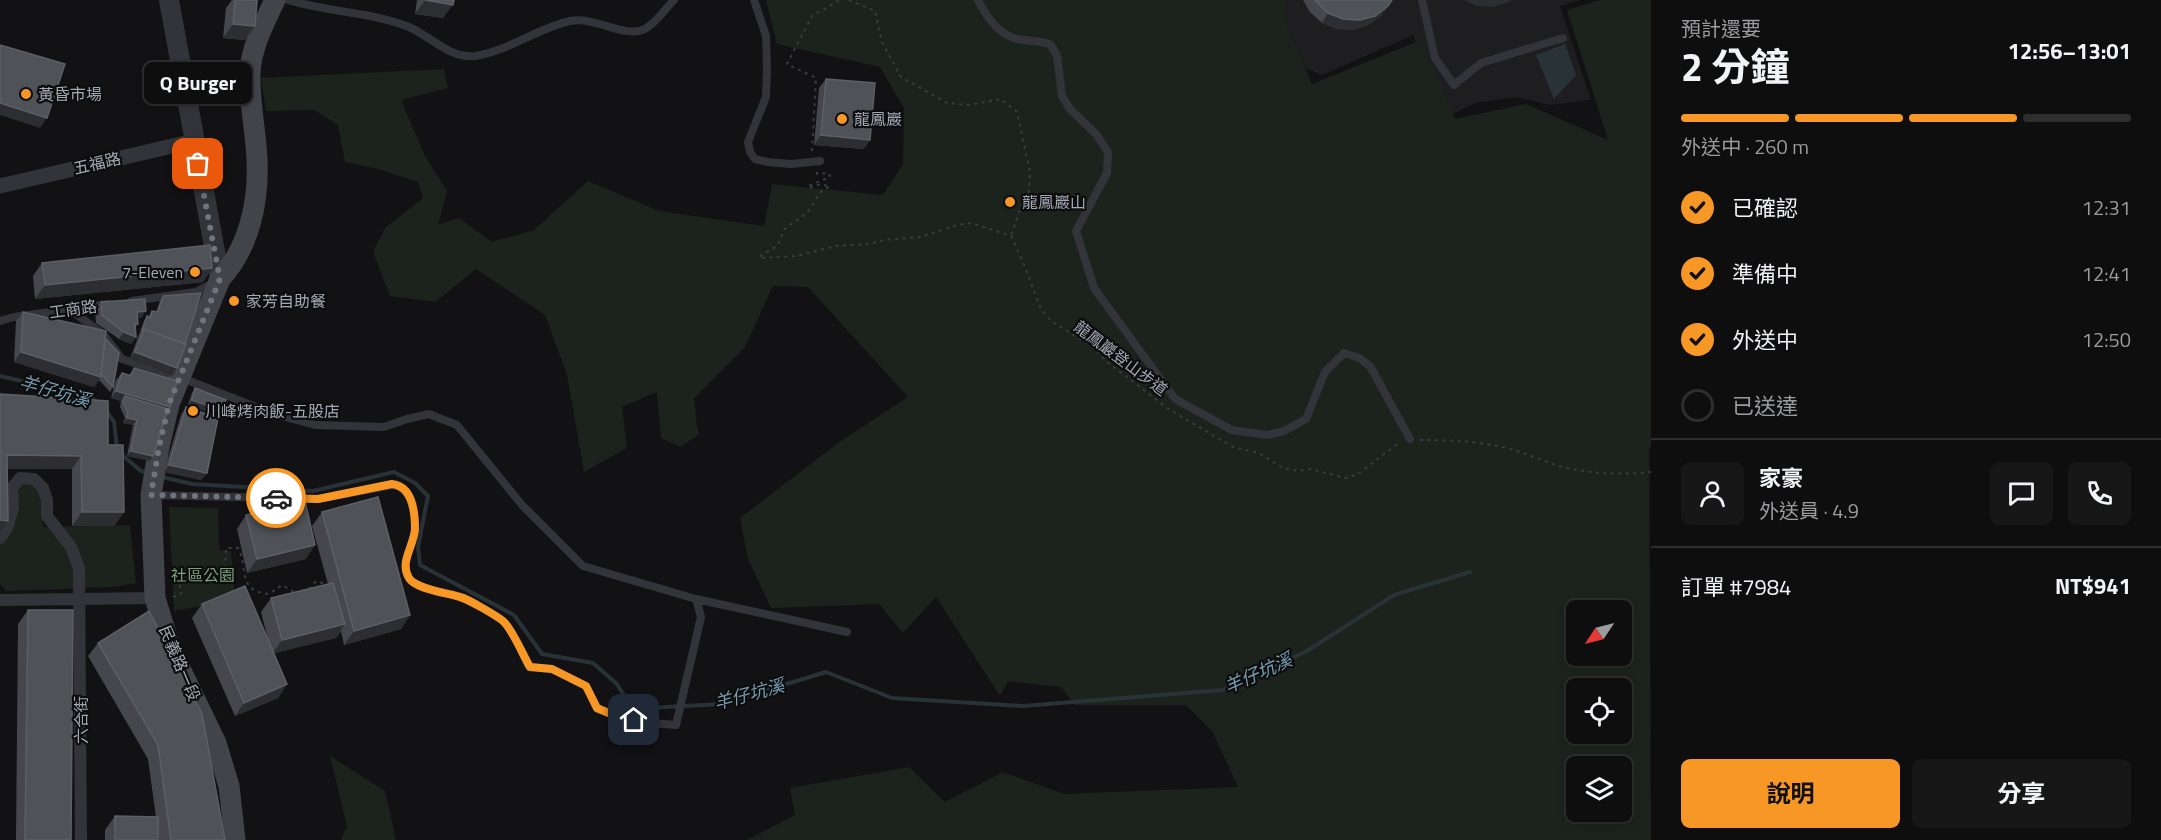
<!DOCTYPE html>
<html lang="zh-TW">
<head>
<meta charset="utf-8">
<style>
	:root { --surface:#0e0e0f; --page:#171718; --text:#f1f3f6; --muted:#9b9c9e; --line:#2e2e2f; --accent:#f79726 }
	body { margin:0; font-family:"Titillium Web","Noto Sans TC",sans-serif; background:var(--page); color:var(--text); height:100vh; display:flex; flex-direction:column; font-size:22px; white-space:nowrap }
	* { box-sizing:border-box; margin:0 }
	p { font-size:20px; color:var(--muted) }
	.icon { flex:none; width:33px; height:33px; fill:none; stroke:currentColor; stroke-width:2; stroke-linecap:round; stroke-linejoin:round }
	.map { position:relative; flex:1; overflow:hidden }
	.sheet { display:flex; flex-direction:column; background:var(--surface); width:510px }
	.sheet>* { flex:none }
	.needle { width:39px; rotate:235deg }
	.controls { position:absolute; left:1566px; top:600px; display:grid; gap:12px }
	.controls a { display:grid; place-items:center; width:66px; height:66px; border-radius:9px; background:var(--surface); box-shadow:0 3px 9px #0003,0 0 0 2px var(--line); font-size:30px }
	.pin { position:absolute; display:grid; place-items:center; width:51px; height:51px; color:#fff; margin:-26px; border-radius:12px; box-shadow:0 3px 9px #0006 }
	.courier { position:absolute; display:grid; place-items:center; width:60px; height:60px; margin:-30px; border:4px solid #f79726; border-radius:50%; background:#fff; color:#222; box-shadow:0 2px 8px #0007 }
	.bubble { position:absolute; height:42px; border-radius:9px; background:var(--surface); box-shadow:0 3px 9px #0003,0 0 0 2px var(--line); font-size:20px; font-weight:700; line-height:42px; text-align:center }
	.headline em { font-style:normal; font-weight:700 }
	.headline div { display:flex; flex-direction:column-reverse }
	.headline { display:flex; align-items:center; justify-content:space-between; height:102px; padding:0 30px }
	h1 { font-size:39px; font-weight:700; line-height:45px }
	.bar { display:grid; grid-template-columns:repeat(4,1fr); gap:9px 6px; align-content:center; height:72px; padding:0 30px }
	.bar i { height:8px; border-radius:4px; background:var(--line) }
	.bar .selected { background:var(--accent) }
	.bar p { grid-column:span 4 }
	.line { display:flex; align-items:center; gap:15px; padding:0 30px; border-top:2px solid var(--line) }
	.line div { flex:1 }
	.round { display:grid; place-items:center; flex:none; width:63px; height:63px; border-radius:9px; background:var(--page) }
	ol { padding:0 30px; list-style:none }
	li { display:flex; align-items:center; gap:18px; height:66px }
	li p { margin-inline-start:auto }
	li .icon { padding:6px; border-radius:50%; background:var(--accent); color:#111; stroke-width:4 }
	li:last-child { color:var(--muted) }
	li i { width:33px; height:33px; border:3px solid var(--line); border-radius:50% }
	.cta { display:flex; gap:12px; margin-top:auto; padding:12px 30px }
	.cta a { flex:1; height:69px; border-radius:9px; background:var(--accent); color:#111; font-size:24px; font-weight:700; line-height:69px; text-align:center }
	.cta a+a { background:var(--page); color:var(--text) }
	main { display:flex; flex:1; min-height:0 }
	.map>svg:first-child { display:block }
</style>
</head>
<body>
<main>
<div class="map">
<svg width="1651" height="840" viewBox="0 0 1651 840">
	<rect width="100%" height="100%" fill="#121214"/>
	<path fill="#1e1e21" d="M1267 0H1581L1560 6 1591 100 1550 105 1517 97 1475 103 1443 119 1413 35 1322 75 1299 65Z"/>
	<path fill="#1c231c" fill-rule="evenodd" d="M766 0H1286L1284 20 1312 84 1421 40 1455 119 1526 104 1608 140 1567 10 1600 0H1651V447L1649 448 1651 840H747L795 815 790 788 909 767 945 802 1003 772 1064 794 1238 787 1212 731 1186 705H1075L1061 687 1008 681 1000 696 936 597 903 633 879 604 771 608 748 559 740 518 838 443 908 397 808 287 773 286 745 347 694 398 697 426 699 434 681 447 661 438 657 392 622 407 627 448 584 472 567 375 545 315 476 269 435 302 390 296 373 252 385 228 423 198 418 182 378 169 345 162 338 125 314 110 266 111 261 78 444 69 448 88 401 100 425 156 447 191 438 225 459 218 492 242 534 230 588 181 659 211 764 226 772 184 883 195 903 164 904 108 880 67 777 44ZM1576 610H1622V656H1576ZM1576 688H1622V734H1576ZM1576 766H1622V812H1576Z
		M22 483H32L40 491 43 527 130 525 136 583 114 587 6 591 0 584V544L12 528 14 492Z
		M169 507 218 508 219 550 231 551 235 600 174 611Z
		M330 756 385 791 396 840H341L347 826Z"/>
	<path fill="#283237" d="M1565 44 1576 75 1554 99 1536 55Z"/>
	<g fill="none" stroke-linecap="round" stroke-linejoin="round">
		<path stroke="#283237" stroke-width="4" d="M0 376 92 398 98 403
			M106 410 114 422 117 448
			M121 454 141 471 149 473
			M162 477 192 484 313 491 394 472 415 483 428 496 418 547 420 565 514 615 542 654 593 663 616 683 630 704 647 708 722 704 826 672 892 698 1023 706 1223 690 1307 651 1394 595 1470 572"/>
		<path stroke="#393c40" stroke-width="2" stroke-dasharray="3 4.5" stroke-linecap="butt" d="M849 0 875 11 882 42 901 77 947 103 969 105 1001 99 1017 112 1030 172 1029 191 1021 206 1011 236
			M812 151 816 78 787 64 812 16 840 0
			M817 172V174L829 173 830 177 808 186 809 188 821 184 830 187C817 190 817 201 809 210 802 219 794 221 786 228 781 232 782 239 778 244 773 251 764 251 759 258L796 256 836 246 869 244 885 240 921 237 957 225 971 223 1011 236 1023 262 1041 309 1051 321 1093 347 1106 361 1167 408 1233 447 1259 453 1283 468 1298 471 1311 469 1345 478 1358 474 1400 442
			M1420 440C1448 440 1475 441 1502 447 1522 451 1540 460 1559 466 1589 474 1621 475 1651 472
			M309 589 315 582 319 584 324 582
			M173 597 181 594 179 580 186 578 197 583C207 577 215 574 225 570L226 548H238C249 568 236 591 269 594L282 585 298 594"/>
		<path stroke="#333439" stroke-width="8" d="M288 0C327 12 371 12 409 27 430 36 450 59 475 56 508 51 538 28 570 21 595 16 625 39 645 29 656 23 665 9 674 0
			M754 0 766 36 767 69 766 97 748 142 750 152 755 159 767 162 791 164 820 161
			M978 0C986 16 999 35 1017 39 1028 41 1039 41 1050 44L1057 55 1062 96 1070 109 1096 134 1108 152 1107 173 1076 231 1094 288 1175 399 1232 430 1267 435 1284 431 1306 419 1325 372 1344 353 1359 358 1370 366 1410 439
			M1422 0 1435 58 1454 85 1481 63 1563 38
			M132 301 196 292 213 283
			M69 309 103 334 122 359 171 375
			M0 321 14 317 108 304
			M182 378 274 414 315 425 384 427 407 419 429 414 457 425 522 505 583 566 696 599 847 632
			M152 495 318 499 392 485C412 486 415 513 415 529 414 546 399 562 409 578 415 589 448 593 460 597 468 599 499 617 504 622 513 630 523 655 529 667L552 669 586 686 597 709C623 719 648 724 676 725L701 617 696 599"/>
		<path stroke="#333439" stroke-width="12" d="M0 538 7 528 13 508 12 488 20 478 34 479 43 488 47 500V516L71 547 79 568 81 840
			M0 600 155 598"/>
		<path stroke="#333439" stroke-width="15" d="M0 186 194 141"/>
		<path stroke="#333439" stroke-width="20" d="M169 0 220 279"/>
		<path stroke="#414449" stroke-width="21" d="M235 840 229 786 216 743 171 650 155 598 151 495 159 447 169 404 220 279C249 248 259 202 257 160 256 131 249 103 250 73 251 48 264 23 275 0"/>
	</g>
	<path fill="#45474c" d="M232 0H257L255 26 245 40 223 38 226 8Z
		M417 0H454L443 18 415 14Z
		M1303 0H1392L1381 16 1368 25 1353 30 1337 29 1322 23 1310 12Z
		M826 79 864 149 814 145 819 88Z
		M42 263 212 268 203 282 35 299 33 276Z
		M163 296 177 368 172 376 130 359 144 321 147 316 148 317 152 311 156 312 160 301Z
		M101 302 141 318H137L138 324 135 328 136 337 131 344 119 339 96 323 95 310Z
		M23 312 105 338 113 387 110 392 99 380 94 387 14 362 16 321Z
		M134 368 170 407 168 409 153 456 150 461 127 456 133 425 123 423 125 418 120 407 121 401 111 398 116 380 122 373 129 375Z
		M195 388 222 411 219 416 188 405 192 393Z
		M0 394 108 445 124 512 114 526H72V469H7L8 521 0 533Z
		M186 407 207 473 201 480 164 472 181 415Z
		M322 512 410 615 401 629 344 645 341 631 336 638 274 653 287 684 278 698 235 716 192 618 202 604 269 643 261 612 271 598 328 584 312 526Z
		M246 515 306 559 247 573 237 529Z
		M28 610 71 840H16L18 624Z
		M98 643 225 840H159L158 830V840H105V830L115 816 156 817 148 759 88 656Z"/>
	<path fill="#2c2e31" d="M425 0 453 5 443 18 415 14Z
		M1464 0H1512L1509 2 1493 7 1477 6Z
		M1388 6 1381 16 1368 25 1353 30 1337 29 1322 23 1328 13Z
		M233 24 255 26 245 40 223 38Z
		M0 103 47 118 40 128 0 115Z
		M821 135 870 140 864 149 814 145Z
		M212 268 203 282 35 299 45 285Z
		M146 311 141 318 132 319 137 312Z
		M124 332 136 337 131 344 119 339Z
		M21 352 101 377 94 387 14 362Z
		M135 352 177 368 172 376 130 359Z
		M116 391 170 407 165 414 125 396 121 401 111 398Z
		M192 400 222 411 219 416 188 405Z
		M127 418 137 420 133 425 123 423Z
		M131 451 153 456 150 461 127 456Z
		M7 455 81 456 72 469H0Z
		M169 465 207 473 201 480 164 472Z
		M82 512H124L114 526H72Z
		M0 520 8 521 0 533Z
		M315 545 306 559 247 573 257 559Z
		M410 615 401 629 344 645 354 631Z
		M345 624 336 638 272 654 282 640Z
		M287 684 278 698 235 716 244 703Z"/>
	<path fill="#4f5257" stroke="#5c6066" stroke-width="1.5" d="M235 0H257L255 26 233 24Z
		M425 0H454L453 5Z
		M1315 0H1392L1388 6 1375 16 1360 20 1343 19 1328 13Z
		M0 45 65 64 47 118 0 103Z
		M826 79 875 83 870 140 821 135Z
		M210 245 212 268 45 285 42 263Z
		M201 293 185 344 144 329 142 331 147 316 150 318 152 311 158 312 163 296Z
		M145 299 146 311 137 312 138 324H135L136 337 124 332 102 315 101 302Z
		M23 312 106 331 101 377 21 352Z
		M144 329 186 344 177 368 135 352Z
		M105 338 119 353 113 387 101 374Z
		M134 368 177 381 170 407 116 391 122 373 131 376Z
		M195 388 226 400 222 411 192 400Z
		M0 394 108 401V445H123L124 512H82L81 456 7 455 8 521 0 520Z
		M125 396 168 409 153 456 131 451 137 420 127 418 128 413 123 402Z
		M186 407 218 418 207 473 169 465Z
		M378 497 410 615 354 631 322 512Z
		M305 501 315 545 257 559 246 515Z
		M333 583 345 624 282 640 271 598Z
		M245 586 287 684 244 703 202 604Z
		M28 610H73L71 840H25Z
		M149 611 202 714 225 840H171L158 745 98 643Z
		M115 816 158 817V840H115Z"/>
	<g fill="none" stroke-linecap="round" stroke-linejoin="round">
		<path stroke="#70757d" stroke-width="6" stroke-dasharray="0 10.8" d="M198 164 220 279 169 404 159 447 151 495 276 498"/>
		<path stroke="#f79726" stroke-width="8" d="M276 498 318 499 392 484C412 486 415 512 415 529 414 546 399 562 409 578 415 589 448 593 460 597 468 599 499 617 504 622 513 631 523 655 530 667L552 669 586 686 597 708 618 717 634 720"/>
	</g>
	<g fill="#f79726" stroke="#0d0d0e" stroke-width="2">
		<circle cx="26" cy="94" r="6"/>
		<circle cx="842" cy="119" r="6"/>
		<circle cx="1010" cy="202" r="6"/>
		<circle cx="195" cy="272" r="6"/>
		<circle cx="234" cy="301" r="6"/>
		<circle cx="193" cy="411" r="6"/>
	</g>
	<g text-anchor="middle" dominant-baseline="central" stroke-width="4.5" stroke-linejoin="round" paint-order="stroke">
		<g font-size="16" fill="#a3aab5" stroke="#0d0d0e" text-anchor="start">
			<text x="38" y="94">黃昏市場</text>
			<text x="854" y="119">龍鳳巖</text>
			<text x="1022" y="202">龍鳳巖山</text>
			<text x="183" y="272" text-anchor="end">7-Eleven</text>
			<text x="246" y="301">家芳自助餐</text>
			<text x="205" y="411">川峰烤肉飯-五股店</text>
		</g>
		<g font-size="16" fill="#a3aab5" stroke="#0d0d0e">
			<text transform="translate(97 163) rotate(-13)">五福路</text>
			<text transform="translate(73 309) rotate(-8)">工商路</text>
			<text transform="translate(1121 358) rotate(37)">龍鳳巖登山步道</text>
			<text transform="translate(180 663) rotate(67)">民義路一段</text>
			<text transform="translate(81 720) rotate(-90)">六合街</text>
		</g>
		<g font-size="16" fill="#7ba179" stroke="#0d0d0e">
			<text x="203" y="575">社區公園</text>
		</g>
		<g font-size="18" font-style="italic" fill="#789eb1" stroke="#0d0d0e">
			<text transform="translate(55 391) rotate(16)">羊仔坑溪</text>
			<text transform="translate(1258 673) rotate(-24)">羊仔坑溪</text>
			<text transform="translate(749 694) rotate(-15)">羊仔坑溪</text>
		</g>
	</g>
</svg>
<div class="controls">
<a><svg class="needle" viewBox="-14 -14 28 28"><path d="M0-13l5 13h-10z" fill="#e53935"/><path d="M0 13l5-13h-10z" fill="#9b9c9e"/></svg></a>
<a><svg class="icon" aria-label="locate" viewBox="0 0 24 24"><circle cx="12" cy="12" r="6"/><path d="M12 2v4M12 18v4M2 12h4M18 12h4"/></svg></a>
<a><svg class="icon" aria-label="layers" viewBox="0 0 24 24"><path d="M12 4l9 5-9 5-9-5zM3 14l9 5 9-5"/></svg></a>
</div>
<div class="pin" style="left:198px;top:164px;background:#ea580c"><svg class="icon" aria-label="bag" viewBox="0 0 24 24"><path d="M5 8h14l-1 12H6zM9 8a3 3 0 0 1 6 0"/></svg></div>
<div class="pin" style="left:634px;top:720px;background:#1f2937"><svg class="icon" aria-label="home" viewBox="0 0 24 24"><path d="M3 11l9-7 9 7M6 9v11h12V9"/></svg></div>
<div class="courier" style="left:276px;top:498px"><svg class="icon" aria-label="car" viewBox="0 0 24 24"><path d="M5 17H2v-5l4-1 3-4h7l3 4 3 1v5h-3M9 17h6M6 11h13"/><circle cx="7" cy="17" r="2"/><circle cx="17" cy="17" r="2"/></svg></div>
<div class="bubble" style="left:144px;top:62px;width:108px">Q Burger</div>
</div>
<section class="sheet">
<div class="headline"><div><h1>2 分鐘</h1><p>預計還要</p></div><em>12:56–13:01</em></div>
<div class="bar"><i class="selected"></i><i class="selected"></i><i class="selected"></i><i></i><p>外送中 · 260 m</p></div>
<ol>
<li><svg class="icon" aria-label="check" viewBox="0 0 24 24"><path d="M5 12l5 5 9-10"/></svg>已確認<p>12:31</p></li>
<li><svg class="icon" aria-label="check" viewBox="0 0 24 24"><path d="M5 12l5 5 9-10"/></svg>準備中<p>12:41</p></li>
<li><svg class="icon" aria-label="check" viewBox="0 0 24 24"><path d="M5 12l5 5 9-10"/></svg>外送中<p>12:50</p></li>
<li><i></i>已送達</li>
</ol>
<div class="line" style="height:108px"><a class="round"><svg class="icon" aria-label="person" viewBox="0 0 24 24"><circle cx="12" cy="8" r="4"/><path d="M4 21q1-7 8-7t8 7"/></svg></a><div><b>家豪</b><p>外送員 · 4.9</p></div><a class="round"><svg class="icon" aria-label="chat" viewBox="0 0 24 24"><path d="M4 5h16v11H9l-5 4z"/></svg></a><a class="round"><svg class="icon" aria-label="phone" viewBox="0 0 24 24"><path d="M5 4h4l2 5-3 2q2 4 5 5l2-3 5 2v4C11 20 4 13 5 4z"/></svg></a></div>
<div class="line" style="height:78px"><div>訂單 #7984</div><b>NT$941</b></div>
<div class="cta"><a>說明</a><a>分享</a></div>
</section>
</main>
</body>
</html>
